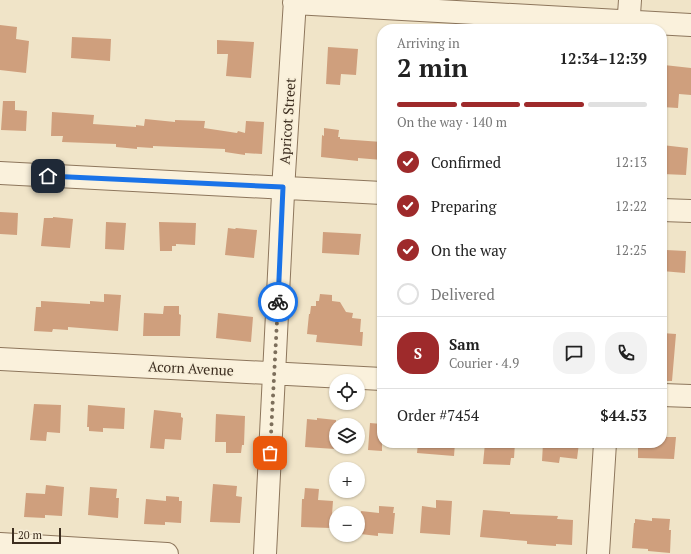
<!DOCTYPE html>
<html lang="en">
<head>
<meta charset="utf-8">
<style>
	:root { --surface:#fff; --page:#f2f2f2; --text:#222; --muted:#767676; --line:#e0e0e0; --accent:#9e2a2b }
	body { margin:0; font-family:"PT Serif",serif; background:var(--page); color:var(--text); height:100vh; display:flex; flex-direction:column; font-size:15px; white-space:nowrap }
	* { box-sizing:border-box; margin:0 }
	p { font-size:13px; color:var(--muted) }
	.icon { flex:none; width:22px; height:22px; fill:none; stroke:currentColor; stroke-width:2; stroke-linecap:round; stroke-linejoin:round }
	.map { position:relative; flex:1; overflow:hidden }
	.panel { position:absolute; left:377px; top:24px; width:290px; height:424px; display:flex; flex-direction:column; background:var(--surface); border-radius:16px; box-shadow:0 1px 3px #0004 }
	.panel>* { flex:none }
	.buttons { position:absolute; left:329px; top:374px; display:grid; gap:8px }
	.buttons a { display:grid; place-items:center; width:36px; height:36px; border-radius:50%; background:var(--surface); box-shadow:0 1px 3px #0004; font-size:20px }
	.scale { position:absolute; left:12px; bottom:10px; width:49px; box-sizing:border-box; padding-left:4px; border:2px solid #3d2e20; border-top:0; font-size:11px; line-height:14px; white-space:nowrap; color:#3d2e20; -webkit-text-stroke:3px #f7eed8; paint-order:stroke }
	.pin { position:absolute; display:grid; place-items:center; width:34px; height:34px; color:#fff; margin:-17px; border-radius:8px; box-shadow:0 2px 6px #0006 }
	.courier { position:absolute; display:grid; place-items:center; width:40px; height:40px; margin:-20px; border:3px solid #1a73e8; border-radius:50%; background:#fff; color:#222; box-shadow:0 1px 5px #0007 }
	.summary em { font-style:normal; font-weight:700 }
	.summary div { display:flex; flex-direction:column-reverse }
	.summary { display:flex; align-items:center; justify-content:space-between; height:68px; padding:0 20px }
	h1 { font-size:26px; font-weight:700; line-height:30px }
	.bar { display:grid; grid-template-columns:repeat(4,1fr); gap:6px 4px; align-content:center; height:48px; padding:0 20px }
	.bar i { height:5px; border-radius:3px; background:var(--line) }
	.bar .active { background:var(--accent) }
	.bar p { grid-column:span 4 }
	.line { display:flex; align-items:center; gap:10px; padding:0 20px; border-top:1px solid var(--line) }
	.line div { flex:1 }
	.round { display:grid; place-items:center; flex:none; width:42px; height:42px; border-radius:16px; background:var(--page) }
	ol { padding:0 20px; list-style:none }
	li { display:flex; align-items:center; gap:12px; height:44px }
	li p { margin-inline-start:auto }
	li .icon { padding:4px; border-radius:50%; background:var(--accent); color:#fff; stroke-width:4 }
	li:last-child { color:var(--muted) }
	li i { width:22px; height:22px; border:2px solid var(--line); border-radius:50% }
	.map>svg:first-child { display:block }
</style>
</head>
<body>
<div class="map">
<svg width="691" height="554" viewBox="0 0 691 554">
	<rect width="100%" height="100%" fill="#f0e4c8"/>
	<path fill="#cf9f7d" d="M0 25 17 27 16 39 29 41 26 73 0 70Z
		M72 37 111 39 110 61 71 58Z
		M217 40 254 42 251 78 226 76 228 54H217Z
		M328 47 358 49 356 75 341 74 340 85 326 84Z
		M664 65 691 68V95L679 94 678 108 662 107Z
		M3 101H15V110L27 111 26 131 1 130Z
		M52 112 94 115 93 124 136 127V125L144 126 145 119 175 122V120L205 121 204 128 237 133 238 131 245 133 246 121 264 122 262 154 245 153V155L225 152V149L153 146V148L137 147V149L116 147V144L62 142 63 136H51Z
		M324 128 339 130 338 137H340V139L382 142V160L358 158V161L321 157 322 135 324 136Z
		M662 145 688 148 686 175 662 174Z
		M0 212 18 213 17 235 0 234Z
		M53 217 73 219 70 248 41 246 44 218H53Z
		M106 222 126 223 124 250 105 249Z
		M159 222 196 223 195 245 176 244V246H172V251H160Z
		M228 228 235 229 236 228 257 230 254 258 225 255Z
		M323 232 361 234 359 255 322 253Z
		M666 250 686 251 685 273 662 271V251H666Z
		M104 294 121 295 118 331 68 327V330L53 329 52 332 34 331 36 307H41V301L90 304V301L104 302Z
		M320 294 332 295V301L340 302 346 312 353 313 352 318 361 319 360 332H363L362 346 316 342 317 335 307 334 309 314H310L311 306H316V301H319Z
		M164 306H179V314L181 315 180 336H143L144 313 163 314Z
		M218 313 253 317 251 342 216 338Z
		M662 333 676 334 672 381H662Z
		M34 404 61 405 60 433 47 432 46 441 30 440Z
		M88 405 125 408 124 429 103 428V432L89 431V427H87Z
		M154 410 181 413V417L183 418 181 440 165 439 164 449 150 448Z
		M216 414 245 416 244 445H242L241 453H226V442H215Z
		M317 418 336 420 335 449 305 447 307 419 317 420Z
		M370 423 382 424V451L368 450Z
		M662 437H676L674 459 638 458V443H662Z
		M418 443H455L454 456 417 453Z
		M485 443H515L514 458H511L510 465 483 464Z
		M543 443H579L577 459 560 457 559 463 542 461Z
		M213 484 237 486 236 496 242 497 240 523 210 522Z
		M46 485 64 487 62 516 45 515V518L24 517 26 493 45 494Z
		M90 487 117 489 116 498H119L118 518 88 515Z
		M305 488 319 489 318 500 333 501 331 528 301 527 302 499H304Z
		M166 496 179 497V501H182L181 523 165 522V525L144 524 146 499 166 501Z
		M436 500 452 501 450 535 420 533 422 506 436 508Z
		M379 506 394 507 393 513H395L393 534 378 533V536L360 534 361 511 379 513Z
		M483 510 510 512V514L558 516 557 519 573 520 572 545 556 544V546L527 544V541L480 537Z
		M652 518 670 519 669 530H671L670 553 648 551V549L632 548 634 523H635V519L652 521Z"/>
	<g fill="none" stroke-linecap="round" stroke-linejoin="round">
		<g stroke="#8d765c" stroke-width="24">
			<path id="minor" d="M294 3 691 25
				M628 29 630 0
				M0 173 382 193
				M662 210 691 211
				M0 359 382 379
				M662 395 691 396
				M0 544 167 554
				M265 554 284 174 295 0
				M598 554 605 443"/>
		</g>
		<use href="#minor" stroke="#faf1dc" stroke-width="22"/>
	</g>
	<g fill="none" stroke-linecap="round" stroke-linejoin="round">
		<path stroke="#7c6e5b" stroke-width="4" stroke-dasharray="0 7.2" d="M270 453 278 302"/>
		<path stroke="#1a73e8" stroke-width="5" d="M48 176 283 187 278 302"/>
	</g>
	<g text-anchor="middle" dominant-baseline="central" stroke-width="3.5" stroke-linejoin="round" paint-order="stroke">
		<g font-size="14" fill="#3d2e20" stroke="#f7eed8">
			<text transform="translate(287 121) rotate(-86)">Apricot Street</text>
			<text transform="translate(191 368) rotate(3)">Acorn Avenue</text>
		</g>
	</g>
</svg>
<div class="buttons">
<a><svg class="icon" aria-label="locate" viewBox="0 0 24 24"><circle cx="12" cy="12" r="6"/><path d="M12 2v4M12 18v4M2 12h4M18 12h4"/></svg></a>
<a><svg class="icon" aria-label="layers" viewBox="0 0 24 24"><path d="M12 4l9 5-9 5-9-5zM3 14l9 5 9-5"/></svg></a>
<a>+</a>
<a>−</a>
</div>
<div class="scale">20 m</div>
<div class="pin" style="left:270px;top:453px;background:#ea580c"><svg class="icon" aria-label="bag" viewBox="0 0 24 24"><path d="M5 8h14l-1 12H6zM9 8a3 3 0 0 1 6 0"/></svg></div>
<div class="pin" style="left:48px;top:176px;background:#1f2937"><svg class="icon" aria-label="home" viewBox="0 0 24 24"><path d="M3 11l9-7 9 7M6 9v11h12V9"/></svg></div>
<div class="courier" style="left:278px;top:302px"><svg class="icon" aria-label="bike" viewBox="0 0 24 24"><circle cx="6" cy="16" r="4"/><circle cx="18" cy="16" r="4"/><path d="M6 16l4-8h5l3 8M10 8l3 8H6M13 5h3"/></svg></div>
<section class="panel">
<div class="summary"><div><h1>2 min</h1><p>Arriving in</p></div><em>12:34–12:39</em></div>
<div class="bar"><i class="active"></i><i class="active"></i><i class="active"></i><i></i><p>On the way · 140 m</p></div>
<ol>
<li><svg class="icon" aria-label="check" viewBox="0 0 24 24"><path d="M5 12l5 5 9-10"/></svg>Confirmed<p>12:13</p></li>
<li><svg class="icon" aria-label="check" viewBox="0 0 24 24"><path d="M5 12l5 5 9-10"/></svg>Preparing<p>12:22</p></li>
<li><svg class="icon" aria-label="check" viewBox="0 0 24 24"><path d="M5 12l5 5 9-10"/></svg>On the way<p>12:25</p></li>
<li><i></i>Delivered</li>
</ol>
<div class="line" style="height:72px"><b class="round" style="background:var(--accent);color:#fff">S</b><div><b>Sam</b><p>Courier · 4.9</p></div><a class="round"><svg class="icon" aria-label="chat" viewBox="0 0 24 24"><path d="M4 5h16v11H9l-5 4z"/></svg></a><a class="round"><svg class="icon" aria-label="phone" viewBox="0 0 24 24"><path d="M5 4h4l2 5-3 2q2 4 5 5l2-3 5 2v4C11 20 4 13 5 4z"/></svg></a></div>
<div class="line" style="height:52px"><div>Order #7454</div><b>$44.53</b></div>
</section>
</div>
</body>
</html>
